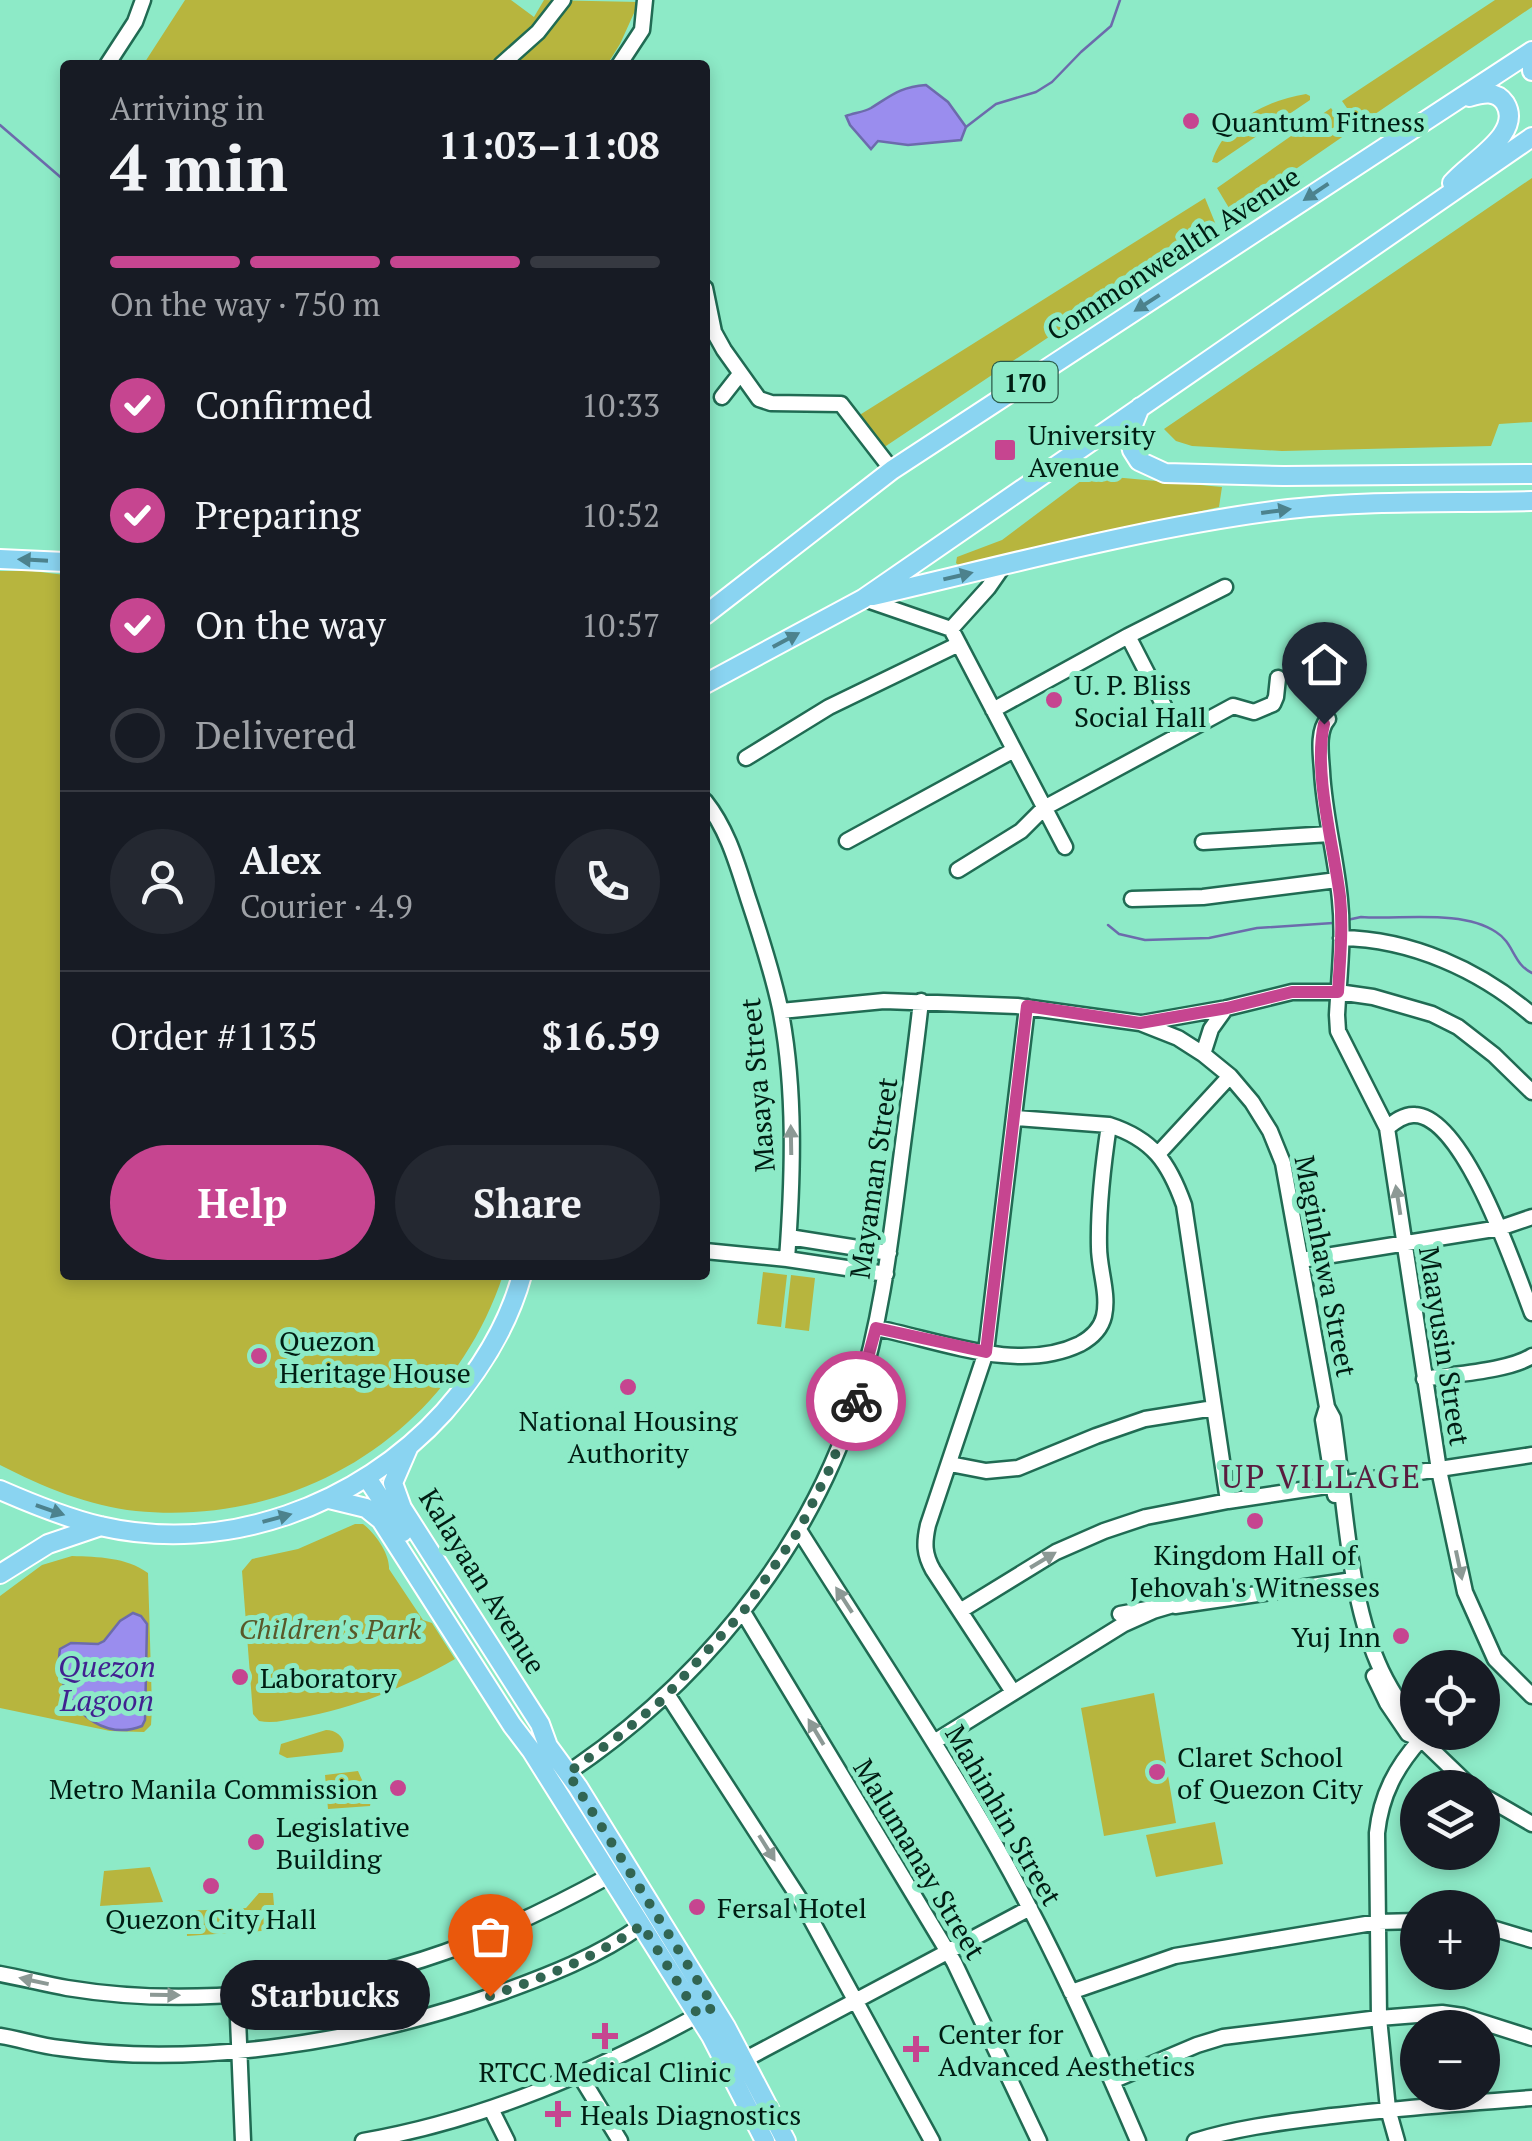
<!DOCTYPE html>
<html lang="en">
<head>
<meta charset="utf-8">
<style>
	:root { --surface:#171b24; --page:#242831; --text:#f1f3f6; --muted:#9ea1a6; --line:#363941; --accent:#c64590 }
	body { margin:0; font-family:"PT Serif",serif; background:var(--page); color:var(--text); height:100vh; display:flex; flex-direction:column; font-size:38px; white-space:nowrap }
	* { box-sizing:border-box; margin:0 }
	p { font-size:32px; color:var(--muted) }
	.icon { flex:none; width:55px; height:55px; fill:none; stroke:currentColor; stroke-width:2; stroke-linecap:round; stroke-linejoin:round }
	.map { position:relative; flex:1; overflow:hidden }
	.side { position:absolute; left:60px; top:60px; width:650px; height:1220px; display:flex; flex-direction:column; background:var(--surface); border-radius:10px; box-shadow:0 5px 15px #0003 }
	.side>* { flex:none }
	.tools { position:absolute; left:1400px; top:1650px; display:grid; gap:20px }
	.tools a { display:grid; place-items:center; width:100px; height:100px; border-radius:50%; background:var(--surface); box-shadow:0 5px 15px #0003; font-size:50px }
	.pin { position:absolute; display:grid; place-items:center; width:85px; height:85px; color:#fff; margin:-102px -42px; border-radius:50% 50% 50% 0; rotate:-45deg; box-shadow:0 0 10px #0007 }
	.pin .icon { rotate:45deg }
	.courier { position:absolute; display:grid; place-items:center; width:100px; height:100px; margin:-50px; border:8px solid #c64590; border-radius:50%; background:#fff; color:#222; box-shadow:0 2px 12px #0007 }
	.bubble { position:absolute; height:70px; border-radius:35px; background:var(--surface); box-shadow:0 5px 15px #0003; font-size:32px; font-weight:600; line-height:70px; text-align:center }
	.headline em { font-style:normal; font-weight:600 }
	.headline div { display:flex; flex-direction:column-reverse }
	.headline { display:flex; align-items:center; justify-content:space-between; height:170px; padding:0 50px }
	h1 { font-size:65px; font-weight:600; line-height:75px }
	.bar { display:grid; grid-template-columns:repeat(4,1fr); gap:15px 10px; align-content:center; height:120px; padding:0 50px }
	.bar i { height:12px; border-radius:8px; background:var(--line) }
	.bar .on { background:var(--accent) }
	.bar p { grid-column:span 4 }
	.line { display:flex; align-items:center; gap:25px; padding:0 50px; border-top:2px solid var(--line) }
	.line div { flex:1 }
	.round { display:grid; place-items:center; flex:none; width:105px; height:105px; border-radius:52px; background:var(--page) }
	ol { padding:0 50px; list-style:none }
	li { display:flex; align-items:center; gap:30px; height:110px }
	li p { margin-inline-start:auto }
	li .icon { padding:10px; border-radius:50%; background:var(--accent); color:#fff; stroke-width:4 }
	li:last-child { color:var(--muted) }
	li i { width:55px; height:55px; border:5px solid var(--line); border-radius:50% }
	.action { display:flex; gap:20px; margin-top:auto; padding:20px 50px }
	.action a { flex:1; height:115px; border-radius:60px; background:var(--accent); color:#fff; font-size:40px; font-weight:600; line-height:115px; text-align:center }
	.action a+a { background:var(--page); color:var(--text) }
	.map>svg:first-child { display:block }
</style>
</head>
<body>
<div class="map">
<svg width="1532" height="2141" viewBox="0 0 1532 2141">
	<rect width="100%" height="100%" fill="#8deac7"/>
	<path fill="#b7b53e" d="M185 0H511L534 17 544 0 639 2 620 44 607 65H143Z
		M1495 0H1532V7L1359 125 1342 101Z
		M1306 94 1310 96V100L1217 163 1212 162C1224 122 1267 100 1306 94Z
		M1331 108 1348 133 1232 213 1217 188Z
		M1532 178V422L1499 424 1491 446 1282 451 1192 446 1176 441 1164 429Z
		M1205 198 1216 225 883 448 858 416Z
		M1102 476 1222 487 1219 507 960 567 956 563 957 557 1002 540 1086 477Z
		M0 571H32L65 575V1275H503C451 1432 300 1527 136 1511 89 1506 43 1487 0 1465Z
		M763 1272 787 1275 781 1327 757 1324Z
		M791 1275 815 1278 809 1331 785 1328Z
		M355 1524H363C375 1533 390 1554 389 1569L423 1620 432 1623 455 1659C406 1687 355 1708 299 1718 285 1720 273 1724 259 1721L253 1714 242 1571 252 1559 298 1549Z
		M72 1556C98 1557 126 1557 148 1573L152 1708 151 1725 144 1732 110 1731 0 1708V1596L42 1565Z
		M1154 1693 1176 1823 1104 1836 1081 1708Z
		M326 1730C338 1730 348 1740 342 1752L287 1758 279 1754 281 1744Z
		M358 1771 371 1800 370 1806 328 1809 325 1775Z
		M1215 1822 1223 1864 1156 1877 1146 1835Z
		M150 1867 163 1902 100 1906 104 1871Z
		M259 1893H273L276 1930 187 1936 186 1911 246 1908Z"/>
	<path fill="#9a8dee" stroke="#6c6bac" stroke-width="2.5" d="M926 85 948 102 966 127 961 140 908 145 878 141 871 149 850 125 846 116C854 113 864 112 871 108 892 95 900 87 926 85Z
		M133 1613 141 1616 147 1624 145 1720 142 1726C95 1745 52 1693 60 1649L71 1643 98 1644 104 1641 120 1621Z"/>
	<g fill="none" stroke-linecap="round" stroke-linejoin="round">
		<path stroke="#6c6bac" stroke-width="2.5" d="M0 125 65 181
			M966 127 996 104 1036 92 1052 82 1081 52 1111 26 1120 0
			M1347 920 1361 917C1400 920 1462 909 1496 932 1514 943 1513 964 1532 973
			M1108 925 1119 934 1145 940 1209 938 1257 928 1333 923"/>
		<g stroke="#206b53" stroke-width="19">
			<path id="minor" d="M107 65 135 22 143 0
				M501 65 538 32 563 0
				M619 65 642 30 645 0
				M705 288 714 332 724 350 759 399 771 403 841 404 892 470
				M722 397 740 374
				M864 599 951 629 1065 847
				M951 629 988 588 1004 565
				M1128 636 1179 735
				M993 710 1128 636 1225 587
				M1328 719C1317 731 1321 755 1322 771 1324 814 1336 857 1340 900 1344 938 1339 977 1337 1015L1338 1031 1387 1128 1439 1470 1465 1592 1495 1659 1532 1696
				M746 758 829 707 959 644
				M705 801C728 830 737 864 748 898 760 934 772 971 780 1008 796 1088 793 1178 787 1259
				M847 841 1014 750
				M1203 842 1330 834
				M958 870 1021 831 1044 808 1233 706 1254 712 1273 704 1276 697 1278 678
				M1132 899 1203 897 1337 880
				M1341 938C1411 939 1480 970 1532 1015
				M781 1011 884 1001 1017 1006 1140 1023 1178 1038 1203 1054 1230 1076 1252 1102 1270 1131 1283 1163 1327 1407 1333 1418C1345 1496 1347 1591 1378 1663 1388 1687 1403 1708 1418 1729
				M1142 1023 1227 1008 1292 992H1338L1373 997 1432 1014 1458 1027 1494 1055 1532 1092
				M1203 1054 1211 1029 1226 1008
				M1015 1118 1109 1125C1153 1139 1169 1163 1184 1205L1228 1501
				M1387 1128C1394 1122 1404 1114 1415 1115 1465 1117 1516 1272 1532 1313
				M1158 1154 1230 1076
				M789 1237 889 1253
				M705 1251 787 1259 886 1274
				M1301 1260 1500 1228 1532 1217
				M876 1328C939 1340 1018 1374 1080 1344 1091 1338 1101 1329 1104 1316 1109 1294 1099 1269 1099 1247 1098 1205 1103 1165 1109 1125
				M1424 1379C1453 1374 1509 1371 1532 1356
				M1327 1407 1323 1420 1335 1495
				M950 1464 986 1471 1018 1468 1096 1436 1145 1419 1214 1408
				M799 1530C865 1635 934 1738 996 1846 1050 1941 1095 2041 1138 2141
				M1175 1606 1346 1581
				M960 1611 1056 1552 1104 1531 1146 1517 1228 1501 1532 1455
				M743 1612 954 1962 1039 2141
				M1374 1676 1387 1703 1408 1734 1421 1739 1472 1788
				M1013 1692 933 1570C924 1554 924 1543 928 1525L986 1352 1027 1007
				M667 1694 801 1901 932 2141
				M934 1742 1124 1624 1153 1611 1180 1603 1120 1614
				M552 1783C692 1694 807 1556 857 1398 881 1322 890 1245 900 1167 907 1112 915 1056 921 1001
				M1482 1795 1532 1824
				M1482 1925 1532 1940
				M0 1974C22 1978 45 1984 67 1988 188 2008 329 1993 445 1952 502 1932 558 1904 611 1875
				M1071 1992 1175 1956 1378 1922 1418 1921
				M237 1994 243 2141
				M0 2036C20 2039 40 2046 60 2048 200 2068 364 2041 497 1994 547 1976 599 1956 642 1925
				M744 2060 1030 1908
				M579 2074 620 2141
				M1112 2081 1197 2045 1223 2037 1379 2018 1442 2013 1463 2016 1532 2038
				M491 2109 507 2141
				M363 2141C484 2120 597 2071 704 2012
				M1195 2141C1239 2127 1286 2122 1332 2116 1398 2108 1465 2103 1532 2098
				M1397 2141 1388 2109 1379 2018 1377 1833C1381 1795 1396 1767 1421 1739"/>
		</g>
		<g stroke="#fff" stroke-width="22">
			<path id="major" d="M1532 67V71
				M1452 183C1469 162 1524 134 1505 103 1496 90 1483 93 1469 97
				M1140 407 1129 435 1132 450 1139 461 1165 473 1284 476 1532 474
				M0 559 65 562
				M873 596C1011 564 1149 526 1289 509 1369 500 1451 503 1532 501
				M705 615 892 470 1532 51
				M705 684 863 599 1532 137
				M409 1446 393 1483 402 1508 540 1724 548 1746 578 1787 726 2027 786 2141
				M367 1478 403 1532
				M0 1490C32 1504 66 1518 100 1526 225 1555 359 1506 444 1412 479 1372 508 1327 522 1275
				M329 1499 366 1508 381 1520 512 1725 531 1750 711 2036 765 2141
				M0 1574 48 1544 101 1526"/>
		</g>
		<use href="#minor" stroke="#fff" stroke-width="14"/>
		<use href="#major" stroke="#8ad4f1" stroke-width="18"/>
	</g>
	<defs><path id="oneway-solid" d="M-6-.8H1V-3.2L6.5 0L1 3.2V.8H-6Z" transform="scale(2.5)"/></defs>
	<g fill="#4c828d">
		<use href="#oneway-solid" transform="translate(1316 192) rotate(146)"/>
		<use href="#oneway-solid" transform="translate(1147 303) rotate(147)"/>
		<use href="#oneway-solid" transform="translate(1276 511) rotate(-8)"/>
		<use href="#oneway-solid" transform="translate(33 560) rotate(-177)"/>
		<use href="#oneway-solid" transform="translate(958 576) rotate(-13)"/>
		<use href="#oneway-solid" transform="translate(786 640) rotate(-28)"/>
		<use href="#oneway-solid" transform="translate(50 1510) rotate(19)"/>
		<use href="#oneway-solid" transform="translate(277 1518) rotate(-15)"/>
	</g>
	<g fill="#8c9995">
		<use href="#oneway-solid" transform="translate(791 1140) rotate(-91)"/>
		<use href="#oneway-solid" transform="translate(1398 1200) rotate(-99)"/>
		<use href="#oneway-solid" transform="translate(1043 1560) rotate(-31)"/>
		<use href="#oneway-solid" transform="translate(1459 1565) rotate(78)"/>
		<use href="#oneway-solid" transform="translate(844 1600) rotate(-123)"/>
		<use href="#oneway-solid" transform="translate(816 1732) rotate(-121)"/>
		<use href="#oneway-solid" transform="translate(767 1848) rotate(58)"/>
		<use href="#oneway-solid" transform="translate(34 1981) rotate(-168)"/>
		<use href="#oneway-solid" transform="translate(165 1995) rotate(1)"/>
	</g>
	<g fill="none" stroke-linecap="round" stroke-linejoin="round">
		<path stroke="#316552" stroke-width="10" stroke-dasharray="0 18" d="M490 1996C542 1978 597 1957 642 1925L698 2015 714 2007 568 1773 620 1735 662 1700 743 1612 799 1530 830 1468 856 1401"/>
		<path stroke="#c64590" stroke-width="12" d="M856 1401 876 1328 986 1352 1027 1006 1140 1023 1227 1008 1292 992H1338C1340 960 1343 928 1340 897 1334 847 1313 772 1324 724"/>
	</g>
	<g fill="#c64590" stroke="#8deac7" stroke-width="4">
		<circle cx="1191" cy="121" r="10"/>
		<rect x="993" y="438" width="24" height="24" rx="5"/>
		<circle cx="1054" cy="700" r="10"/>
		<circle cx="259" cy="1356" r="10"/>
		<circle cx="628" cy="1387" r="10"/>
		<circle cx="1255" cy="1521" r="10"/>
		<circle cx="1401" cy="1636" r="10"/>
		<circle cx="240" cy="1677" r="10"/>
		<circle cx="1157" cy="1772" r="10"/>
		<circle cx="398" cy="1788" r="10"/>
		<circle cx="256" cy="1842" r="10"/>
		<circle cx="211" cy="1886" r="10"/>
		<circle cx="697" cy="1907" r="10"/>
		<path d="M600 2021h10v10h10v10h-10v10h-10v-10h-10v-10h10z"/>
		<path d="M911 2034h10v10h10v10h-10v10h-10v-10h-10v-10h10z"/>
		<path d="M553 2099h10v10h10v10h-10v10h-10v-10h-10v-10h10z"/>
	</g>
	<g text-anchor="middle" dominant-baseline="central" stroke-width="10" stroke-linejoin="round" paint-order="stroke">
		<rect fill="#8deac7" stroke="#2a5a49" stroke-width="2.5" x="992.5" y="362" width="65" height="40" rx="8"/>
		<g font-size="25" font-weight="bold" fill="#001d13">
			<text x="1025" y="382">170</text>
		</g>
		<g font-size="28" fill="#001d13" stroke="#8deac7" text-anchor="start">
			<text x="1211" y="121">Quantum Fitness</text>
			<text x="1028" y="434">University<tspan x="1028" dy="32">Avenue</tspan></text>
			<text x="1074" y="684">U. P. Bliss<tspan x="1074" dy="32">Social Hall</tspan></text>
			<text x="279" y="1340">Quezon<tspan x="279" dy="32">Heritage House</tspan></text>
			<text x="628" y="1420" text-anchor="middle">National Housing<tspan x="628" dy="32">Authority</tspan></text>
			<text x="1255" y="1554" text-anchor="middle">Kingdom Hall of<tspan x="1255" dy="32">Jehovah's Witnesses</tspan></text>
			<text x="1381" y="1636" text-anchor="end">Yuj Inn</text>
			<text x="260" y="1677">Laboratory</text>
			<text x="1177" y="1756">Claret School<tspan x="1177" dy="32">of Quezon City</tspan></text>
			<text x="378" y="1788" text-anchor="end">Metro Manila Commission</text>
			<text x="276" y="1826">Legislative<tspan x="276" dy="32">Building</tspan></text>
			<text x="717" y="1907">Fersal Hotel</text>
			<text x="211" y="1918" text-anchor="middle">Quezon City Hall</text>
			<text x="938" y="2033">Center for<tspan x="938" dy="32">Advanced Aesthetics</tspan></text>
			<text x="605" y="2071" text-anchor="middle">RTCC Medical Clinic</text>
			<text x="580" y="2114">Heals Diagnostics</text>
		</g>
		<g font-size="28" fill="#001d13" stroke="#8deac7">
			<text transform="translate(1173 253) rotate(-33)">Commonwealth Avenue</text>
			<text transform="translate(757 1085) rotate(-95)">Masaya Street</text>
			<text transform="translate(873 1178) rotate(-82)">Mayaman Street</text>
			<text transform="translate(1326 1266) rotate(79)">Maginhawa Street</text>
			<text transform="translate(1445 1346) rotate(81)">Maayusin Street</text>
			<text transform="translate(483 1581) rotate(58)">Kalayaan Avenue</text>
			<text transform="translate(1004 1815) rotate(60)">Mahinhin Street</text>
			<text transform="translate(920 1859) rotate(59)">Malumanay Street</text>
		</g>
		<g font-size="28" font-style="italic" fill="#595829" stroke="#8deac7">
			<text x="330" y="1628">Children's Park</text>
		</g>
		<g font-size="30" font-style="italic" fill="#412190" stroke="#8deac7">
			<text x="107" y="1666">Quezon<tspan x="107" dy="34">Lagoon</tspan></text>
		</g>
		<g font-size="32" letter-spacing="2.5" fill="#591c3f" stroke="#8deac7">
			<text x="1322" y="1476">UP VILLAGE</text>
		</g>
	</g>
</svg>
<div class="tools">
<a><svg class="icon" aria-label="locate" viewBox="0 0 24 24"><circle cx="12" cy="12" r="6"/><path d="M12 2v4M12 18v4M2 12h4M18 12h4"/></svg></a>
<a><svg class="icon" aria-label="layers" viewBox="0 0 24 24"><path d="M12 4l9 5-9 5-9-5zM3 14l9 5 9-5"/></svg></a>
<a>+</a>
<a>−</a>
</div>
<div class="pin" style="left:490px;top:1996px;background:#ea580c"><svg class="icon" aria-label="bag" viewBox="0 0 24 24"><path d="M5 8h14l-1 12H6zM9 8a3 3 0 0 1 6 0"/></svg></div>
<div class="pin" style="left:1324px;top:724px;background:#1f2937"><svg class="icon" aria-label="home" viewBox="0 0 24 24"><path d="M3 11l9-7 9 7M6 9v11h12V9"/></svg></div>
<div class="courier" style="left:856px;top:1401px"><svg class="icon" aria-label="bike" viewBox="0 0 24 24"><circle cx="6" cy="16" r="4"/><circle cx="18" cy="16" r="4"/><path d="M6 16l4-8h5l3 8M10 8l3 8H6M13 5h3"/></svg></div>
<div class="bubble" style="left:220px;top:1960px;width:210px">Starbucks</div>
<section class="side">
<div class="headline"><div><h1>4 min</h1><p>Arriving in</p></div><em>11:03–11:08</em></div>
<div class="bar"><i class="on"></i><i class="on"></i><i class="on"></i><i></i><p>On the way · 750 m</p></div>
<ol>
<li><svg class="icon" aria-label="check" viewBox="0 0 24 24"><path d="M5 12l5 5 9-10"/></svg>Confirmed<p>10:33</p></li>
<li><svg class="icon" aria-label="check" viewBox="0 0 24 24"><path d="M5 12l5 5 9-10"/></svg>Preparing<p>10:52</p></li>
<li><svg class="icon" aria-label="check" viewBox="0 0 24 24"><path d="M5 12l5 5 9-10"/></svg>On the way<p>10:57</p></li>
<li><i></i>Delivered</li>
</ol>
<div class="line" style="height:180px"><a class="round"><svg class="icon" aria-label="person" viewBox="0 0 24 24"><circle cx="12" cy="8" r="4"/><path d="M4 21q1-7 8-7t8 7"/></svg></a><div><b>Alex</b><p>Courier · 4.9</p></div><a class="round"><svg class="icon" aria-label="phone" viewBox="0 0 24 24"><path d="M5 4h4l2 5-3 2q2 4 5 5l2-3 5 2v4C11 20 4 13 5 4z"/></svg></a></div>
<div class="line" style="height:130px"><div>Order #1135</div><b>$16.59</b></div>
<div class="action"><a>Help</a><a>Share</a></div>
</section>
</div>
</body>
</html>
